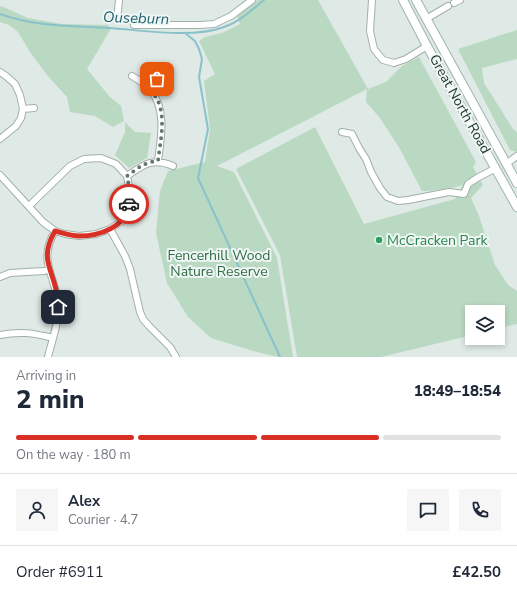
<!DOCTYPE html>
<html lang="en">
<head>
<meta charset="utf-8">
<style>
	:root { --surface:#fff; --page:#f6f6f7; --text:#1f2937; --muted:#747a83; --line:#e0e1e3; --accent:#d93025 }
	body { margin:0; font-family:"Nunito Sans",sans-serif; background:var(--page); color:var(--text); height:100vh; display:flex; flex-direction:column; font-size:15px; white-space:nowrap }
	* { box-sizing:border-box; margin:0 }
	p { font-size:13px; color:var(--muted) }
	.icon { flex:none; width:22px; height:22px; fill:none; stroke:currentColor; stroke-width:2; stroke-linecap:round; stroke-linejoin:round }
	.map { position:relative; height:357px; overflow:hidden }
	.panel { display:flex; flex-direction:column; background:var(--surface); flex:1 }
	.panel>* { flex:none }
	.controls { position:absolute; left:465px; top:305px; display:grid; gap:8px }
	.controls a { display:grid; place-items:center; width:40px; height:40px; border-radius:0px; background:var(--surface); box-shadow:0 2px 6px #0003; font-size:20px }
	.pin { position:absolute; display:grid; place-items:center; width:34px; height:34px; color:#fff; margin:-17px; border-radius:8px; box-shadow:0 2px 6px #0006 }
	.courier { position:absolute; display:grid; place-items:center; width:40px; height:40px; margin:-20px; border:3px solid #d93025; border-radius:50%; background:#fff; color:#222; box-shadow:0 1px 5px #0007 }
	.summary em { font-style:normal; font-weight:800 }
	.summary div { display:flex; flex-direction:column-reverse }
	.summary { display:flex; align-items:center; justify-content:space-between; height:68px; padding:0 16px }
	h1 { font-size:26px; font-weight:800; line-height:30px }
	.bar { display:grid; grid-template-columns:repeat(4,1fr); gap:6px 4px; align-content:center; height:48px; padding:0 16px }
	.bar i { height:5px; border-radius:3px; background:var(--line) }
	.bar .active { background:var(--accent) }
	.bar p { grid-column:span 4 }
	.line { display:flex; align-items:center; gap:10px; padding:0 16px; border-top:1px solid var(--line) }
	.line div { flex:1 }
	.round { display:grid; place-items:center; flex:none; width:42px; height:42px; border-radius:0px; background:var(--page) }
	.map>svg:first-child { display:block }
</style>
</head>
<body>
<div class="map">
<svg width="517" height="357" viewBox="0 0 517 357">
	<rect width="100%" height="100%" fill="#dfe9e5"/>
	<path fill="#b9d9c2" d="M258 0H318L368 89 386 82 402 66 419 57 476 162 473 167 483 185 471 198 479 216 495 265 508 285 517 291V324L498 328V312H472V335L381 357H297L280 255 236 169 315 127 364 224 455 199 463 185 452 188 428 191H422L400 149 380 118 366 102 367 89 217 166 234 172 277 258 293 357H278L257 352 211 338 188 317 167 283 156 233 160 191 168 171 205 162 210 129 204 81 215 74 199 41 205 37 222 33 240 24 237 16Z
		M1 6 28 18 62 24 108 25 110 30 87 69 110 97 121 106 124 121 113 127 95 116 70 112 67 97 47 75 30 52 18 32 9 25 0 22V7Z
		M517 30V59L482 68 484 83 513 129 517 132V152L510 150 458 49Z
		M125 122 135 132 151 133 147 158 129 168 115 155 125 132Z"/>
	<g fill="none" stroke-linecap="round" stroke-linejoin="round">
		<path stroke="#8ac2cb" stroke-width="2" d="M0 14C35 27 72 26 108 28 143 30 191 39 224 27 239 22 252 10 264 0
			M185 33 195 41 199 49 202 59 199 77 208 129 198 178 280 357"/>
		<g stroke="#a2b0ac" stroke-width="8">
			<path id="minor" d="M372 0 370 31 374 49 383 60 394 63 406 59 427 46
				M454 3 460 0
				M426 19 448 6
				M117 20 119 0
				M134 25H200L214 24 231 16 252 0
				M0 72 6 76 15 84 20 95 23 109 21 118 16 126 0 139
				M132 76C138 80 146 84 150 89 167 110 161 137 158 161
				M150 88 157 79
				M23 109 34 108
				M342 132 352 134 359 148 366 159 371 172 380 188 387 197 398 201 408 200 449 192 464 194 468 184 477 178 496 168
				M506 164 517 156
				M0 175 43 222 55 231 65 234 79 236 96 234 110 229 122 221 129 206 130 192 127 176 116 164 101 158 84 159 70 166 29 206
				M127 176C143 165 153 157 173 166
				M110 229 125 256 130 269 140 312 143 319 149 326 170 347 176 357
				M0 277 10 273 44 271 49 269
				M0 335C20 331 33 333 53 338
				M48 357C52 340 59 323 58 305 56 275 37 262 55 231"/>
		</g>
		<g stroke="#9fb4ad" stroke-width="10">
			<path id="secondary" d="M403 0 427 46 517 207
				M416 0 517 183"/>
		</g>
		<use href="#minor" stroke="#fff" stroke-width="6"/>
		<use href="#secondary" stroke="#fff" stroke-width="8"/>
	</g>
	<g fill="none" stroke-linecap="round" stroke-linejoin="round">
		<path stroke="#647671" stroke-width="4" stroke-dasharray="0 7.2" d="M129 204 130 192 127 176C138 168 145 162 158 161 160 143 166 119 158 101 156 97 152 92 150 88L157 79"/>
		<path stroke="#d93025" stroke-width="5" d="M58 307C57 303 57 298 57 294 52 267 39 259 55 231 63 233 71 236 79 236 100 236 126 227 129 204"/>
	</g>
	<circle fill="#2e9e5b" stroke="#eff6f3" stroke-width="1.5" cx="379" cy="240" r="4"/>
	<g text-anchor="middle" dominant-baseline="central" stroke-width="4" stroke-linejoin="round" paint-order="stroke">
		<g font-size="14" fill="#213832" stroke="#eff6f3">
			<text transform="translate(460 104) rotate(61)">Great North Road</text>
		</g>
		<g font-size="14" fill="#27864d" stroke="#eff6f3" text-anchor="start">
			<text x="387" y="240">McCracken Park</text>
		</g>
		<g font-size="14" fill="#2f6c46" stroke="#eff6f3">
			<text x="219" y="255">Fencerhill Wood<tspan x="219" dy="16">Nature Reserve</tspan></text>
		</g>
		<g font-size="15" font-style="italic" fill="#206370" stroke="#eff6f3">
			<text transform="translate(136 18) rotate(2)">Ouseburn</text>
		</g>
	</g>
</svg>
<div class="controls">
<a><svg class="icon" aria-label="layers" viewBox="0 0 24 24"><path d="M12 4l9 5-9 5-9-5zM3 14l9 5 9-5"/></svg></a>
</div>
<div class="pin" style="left:157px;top:79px;background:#ea580c"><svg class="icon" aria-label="bag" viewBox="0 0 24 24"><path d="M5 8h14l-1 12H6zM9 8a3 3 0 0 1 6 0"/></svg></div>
<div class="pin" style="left:58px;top:307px;background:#1f2937"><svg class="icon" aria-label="home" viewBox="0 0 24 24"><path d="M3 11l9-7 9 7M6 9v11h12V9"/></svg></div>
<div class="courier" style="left:129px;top:204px"><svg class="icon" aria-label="car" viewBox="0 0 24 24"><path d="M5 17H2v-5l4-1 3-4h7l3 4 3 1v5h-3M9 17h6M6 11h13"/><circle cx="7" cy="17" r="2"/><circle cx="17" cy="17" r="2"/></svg></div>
</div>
<section class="panel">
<div class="summary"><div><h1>2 min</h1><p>Arriving in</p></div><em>18:49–18:54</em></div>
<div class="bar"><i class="active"></i><i class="active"></i><i class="active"></i><i></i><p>On the way · 180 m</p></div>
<div class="line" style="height:72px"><a class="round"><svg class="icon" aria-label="person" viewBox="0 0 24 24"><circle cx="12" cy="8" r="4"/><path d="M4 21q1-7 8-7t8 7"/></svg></a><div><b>Alex</b><p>Courier · 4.7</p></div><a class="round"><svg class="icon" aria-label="chat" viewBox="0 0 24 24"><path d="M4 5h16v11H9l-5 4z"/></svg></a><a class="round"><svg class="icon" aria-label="phone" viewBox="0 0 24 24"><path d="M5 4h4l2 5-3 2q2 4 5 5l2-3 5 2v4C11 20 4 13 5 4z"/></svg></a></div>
<div class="line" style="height:52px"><div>Order #6911</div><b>£42.50</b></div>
</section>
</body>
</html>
